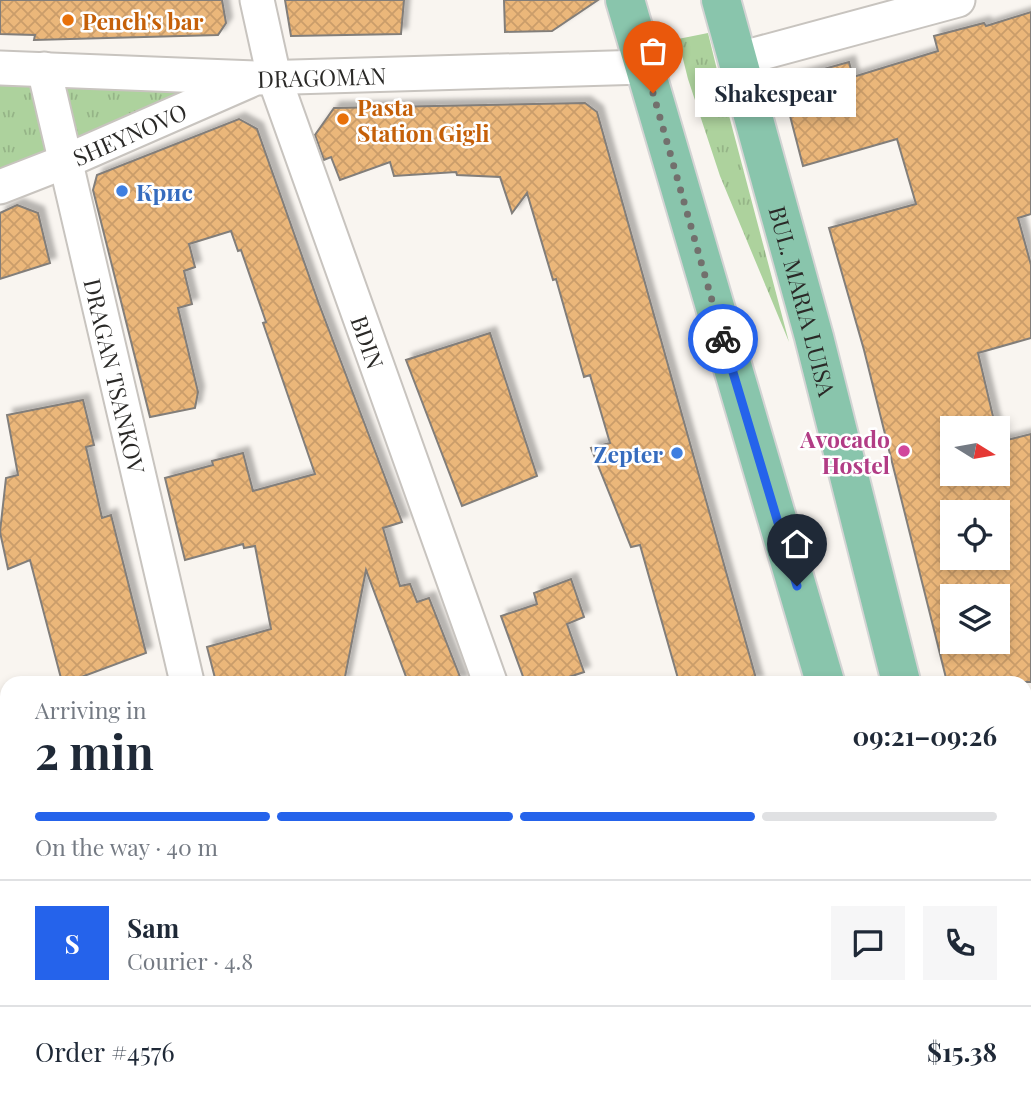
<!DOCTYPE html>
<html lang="en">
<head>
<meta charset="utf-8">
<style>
	:root { --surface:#fff; --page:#f6f6f7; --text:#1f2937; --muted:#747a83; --line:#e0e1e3; --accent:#2563eb }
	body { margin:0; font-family:"Playfair Display",serif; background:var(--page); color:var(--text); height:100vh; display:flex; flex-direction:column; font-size:26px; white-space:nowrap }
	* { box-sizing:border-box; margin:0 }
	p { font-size:23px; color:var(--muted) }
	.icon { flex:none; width:38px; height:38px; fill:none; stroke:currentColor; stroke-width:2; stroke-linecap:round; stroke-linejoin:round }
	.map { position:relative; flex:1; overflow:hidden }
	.side { position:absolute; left:0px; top:676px; width:1032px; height:436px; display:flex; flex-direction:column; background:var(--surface); border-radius:21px 21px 0 0; box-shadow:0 4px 10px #0003 }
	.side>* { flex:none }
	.needle { width:46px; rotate:101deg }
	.controls { position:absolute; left:940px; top:416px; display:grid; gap:14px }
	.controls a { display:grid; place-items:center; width:70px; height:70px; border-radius:0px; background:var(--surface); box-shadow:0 4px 10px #0003; font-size:35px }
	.pin { position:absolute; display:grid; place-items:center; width:60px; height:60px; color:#fff; margin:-72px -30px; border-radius:50% 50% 50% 0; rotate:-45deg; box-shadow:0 0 7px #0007 }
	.pin .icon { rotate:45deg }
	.courier { position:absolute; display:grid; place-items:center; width:70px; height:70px; margin:-35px; border:5px solid #2563eb; border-radius:50%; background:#fff; color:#222; box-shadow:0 2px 9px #0007 }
	.bubble { position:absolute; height:49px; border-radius:0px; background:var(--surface); box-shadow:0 4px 10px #0003; font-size:23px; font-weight:700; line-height:49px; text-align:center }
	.headline em { font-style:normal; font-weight:700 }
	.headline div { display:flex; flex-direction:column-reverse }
	.headline { display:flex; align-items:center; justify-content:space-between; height:119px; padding:0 35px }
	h1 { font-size:46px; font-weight:700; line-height:52px }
	.bar { display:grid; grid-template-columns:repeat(4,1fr); gap:10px 7px; align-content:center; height:84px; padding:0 35px }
	.bar i { height:9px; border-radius:5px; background:var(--line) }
	.bar .selected { background:var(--accent) }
	.bar p { grid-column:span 4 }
	.line { display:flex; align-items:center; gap:18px; padding:0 35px; border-top:2px solid var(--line) }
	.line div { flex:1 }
	.round { display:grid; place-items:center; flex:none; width:74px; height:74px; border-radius:0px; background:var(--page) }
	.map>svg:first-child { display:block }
</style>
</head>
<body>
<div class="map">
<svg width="1031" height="1111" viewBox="0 0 1031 1111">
	<defs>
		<pattern id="grass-tufts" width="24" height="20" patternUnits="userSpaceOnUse" patternTransform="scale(1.75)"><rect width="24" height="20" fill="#add29d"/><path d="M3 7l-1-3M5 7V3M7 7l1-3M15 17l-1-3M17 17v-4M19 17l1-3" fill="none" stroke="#95b487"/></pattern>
		<pattern id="forest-crowns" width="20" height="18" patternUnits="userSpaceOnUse" patternTransform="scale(1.75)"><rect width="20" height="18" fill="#add29d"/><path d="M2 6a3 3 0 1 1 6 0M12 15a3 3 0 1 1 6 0" fill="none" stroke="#95b487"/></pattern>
		<pattern id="building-cross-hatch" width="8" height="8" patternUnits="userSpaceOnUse" patternTransform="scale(1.75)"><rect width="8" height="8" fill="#ebb77a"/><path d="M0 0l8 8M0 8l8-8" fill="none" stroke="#ca9d6a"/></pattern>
		<filter id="shadow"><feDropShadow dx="6" dy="-6" stdDeviation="2" flood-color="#0004"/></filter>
	</defs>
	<rect width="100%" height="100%" fill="#f9f5f0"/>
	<path fill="url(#grass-tufts)" d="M708 33 718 74 789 342 720 176 688 79 678 39Z
		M0 68 258 78 0 187Z"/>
	<path fill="url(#forest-crowns)" d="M1031 883V1014L1026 995V887Z"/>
	<path fill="url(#building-cross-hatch)" stroke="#827e7a" stroke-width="2" fill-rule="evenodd" filter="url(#shadow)" d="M0 0H222L226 23 218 35 34 40 35 35 0 34Z
		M285 0H404L401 34 291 36Z
		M504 0H598L552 31 505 32Z
		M1031 12V214L1018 218 1031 265V338L978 353 996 429H952V474H998V435L999 442 1031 434V682H947L864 350 829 228 916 204 897 139 803 166 781 81 849 62 853 77 938 51 934 36 984 23 986 26ZM952 513H998V558H952ZM952 597H998V642H952Z
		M585 103 597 112 757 682H679L640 545 631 547 591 448 610 443 590 375 584 377 556 279 553 280 527 193 512 213 500 177 457 175 456 172 394 176 390 162 340 180 331 157 324 160 315 135 334 108Z
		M239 119 257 129 319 304 402 522 383 528 400 586 410 584 417 602 429 598 462 682H408L366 570 344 682H216L207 647 271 629 255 546 244 548 243 544 185 560 165 478 213 465 212 461 243 453 253 491 315 474 263 323 266 322 241 250 238 251 231 231 189 244 195 267 184 271 192 304 178 308 198 392 195 408 150 417 93 190 97 175Z
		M17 205 38 213 50 263 0 279V213Z
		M490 333 537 476 462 506 406 360Z
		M83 400 94 445 86 447 102 518 111 515 146 653 68 682H62L30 560 8 569 0 532 6 478 18 475 7 415Z
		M571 579 584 617 567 624 584 672 554 682H525L501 616 537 604 534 593Z"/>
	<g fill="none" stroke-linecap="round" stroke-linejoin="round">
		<g stroke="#c8c4bf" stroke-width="37">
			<g id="minor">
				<path id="s1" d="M257 0 274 77 490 682"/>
				<path d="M739 59 958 0"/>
				<path id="s2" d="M0 68 258 78 645 67"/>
				<path id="s3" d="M44 69 187 682"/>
				<path id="s4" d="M0 187 64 162 249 81"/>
				<path d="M0 988 7 990"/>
				<path d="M438 1104 464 1111"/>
				<path d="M303 1111 304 1104"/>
			</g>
		</g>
		<g stroke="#c8c4bf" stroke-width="42">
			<path id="tertiary" d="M1026 792 1031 790
				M1026 855 1031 854
				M0 862H7"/>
		</g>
		<g stroke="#d4d4d4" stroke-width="42">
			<g id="primary">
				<path d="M625 0 825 682"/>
				<path id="s5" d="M721 0 814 337 901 682"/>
				<path d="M940 1104 942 1111"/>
				<path d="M1017 1104 1019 1111"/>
			</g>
		</g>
		<use href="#minor" stroke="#fff" stroke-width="33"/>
		<use href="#tertiary" stroke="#fff" stroke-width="38"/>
		<use href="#primary" stroke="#89c5ac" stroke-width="38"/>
	</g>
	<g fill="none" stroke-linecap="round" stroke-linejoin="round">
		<path stroke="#72706d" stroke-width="7" stroke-dasharray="0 12.6" d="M653 93 723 339"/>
		<path stroke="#2563eb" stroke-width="9" d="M723 339 797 586"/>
	</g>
	<g fill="#e8710a" stroke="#fff" stroke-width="2.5">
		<circle cx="68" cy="20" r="7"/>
		<circle cx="343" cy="119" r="7"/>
	</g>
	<g fill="#3f7fe0" stroke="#fff" stroke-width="2.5">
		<circle cx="122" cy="191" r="7"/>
		<circle cx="677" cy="453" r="7"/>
	</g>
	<circle fill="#d1479c" stroke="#fff" stroke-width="2.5" cx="904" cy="451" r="7"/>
	<g text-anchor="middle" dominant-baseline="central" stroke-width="5" stroke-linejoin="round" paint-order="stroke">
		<g font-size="23" font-weight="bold" fill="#c56008" stroke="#fff" text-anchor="start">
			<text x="82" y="20">Pench's bar</text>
			<text x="357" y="106">Pasta<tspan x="357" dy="26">Station Gigli</tspan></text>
		</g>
		<g font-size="23" fill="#2a2927" stroke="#fff">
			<text stroke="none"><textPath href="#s2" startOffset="322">DRAGOMAN</textPath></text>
			<text stroke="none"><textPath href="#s4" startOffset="140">SHEYNOVO</textPath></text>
			<text stroke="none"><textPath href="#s5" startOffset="312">BUL. MARIA LUISA</textPath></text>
			<text stroke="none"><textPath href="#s1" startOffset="360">BDIN</textPath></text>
			<text stroke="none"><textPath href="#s3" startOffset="315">DRAGAN TSANKOV</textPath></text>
		</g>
		<g font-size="23" font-weight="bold" fill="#366cbe" stroke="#fff" text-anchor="start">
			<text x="136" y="191">Крис</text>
			<text x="663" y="453" text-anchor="end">Zepter</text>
		</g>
		<g font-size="23" font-weight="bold" fill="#b23c85" stroke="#fff" text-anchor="end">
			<text x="890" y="438">Avocado<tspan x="890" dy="26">Hostel</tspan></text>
		</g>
	</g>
</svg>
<div class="controls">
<a><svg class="needle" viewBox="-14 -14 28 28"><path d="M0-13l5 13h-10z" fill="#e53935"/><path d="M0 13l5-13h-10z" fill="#747a83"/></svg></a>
<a><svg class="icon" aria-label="locate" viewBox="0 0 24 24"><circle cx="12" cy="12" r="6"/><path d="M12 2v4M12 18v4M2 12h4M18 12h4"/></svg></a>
<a><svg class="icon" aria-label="layers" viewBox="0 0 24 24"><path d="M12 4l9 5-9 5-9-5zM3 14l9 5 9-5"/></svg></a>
</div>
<div class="pin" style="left:653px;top:93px;background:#ea580c"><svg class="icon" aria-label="bag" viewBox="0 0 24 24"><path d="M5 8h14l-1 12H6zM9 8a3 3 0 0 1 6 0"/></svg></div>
<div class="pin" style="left:797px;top:586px;background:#1f2937"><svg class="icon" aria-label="home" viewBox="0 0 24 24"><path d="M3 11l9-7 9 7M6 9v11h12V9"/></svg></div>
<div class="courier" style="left:723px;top:339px"><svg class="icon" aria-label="bike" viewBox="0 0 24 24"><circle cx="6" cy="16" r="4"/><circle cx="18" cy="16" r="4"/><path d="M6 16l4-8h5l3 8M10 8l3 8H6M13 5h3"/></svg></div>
<div class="bubble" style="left:695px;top:68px;width:161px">Shakespear</div>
<section class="side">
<div class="headline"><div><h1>2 min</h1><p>Arriving in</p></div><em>09:21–09:26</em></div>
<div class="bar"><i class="selected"></i><i class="selected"></i><i class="selected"></i><i></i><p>On the way · 40 m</p></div>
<div class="line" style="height:126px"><b class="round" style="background:var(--accent);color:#fff">S</b><div><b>Sam</b><p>Courier · 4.8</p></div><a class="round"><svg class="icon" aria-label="chat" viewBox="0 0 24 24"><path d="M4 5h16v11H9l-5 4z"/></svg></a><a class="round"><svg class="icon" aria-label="phone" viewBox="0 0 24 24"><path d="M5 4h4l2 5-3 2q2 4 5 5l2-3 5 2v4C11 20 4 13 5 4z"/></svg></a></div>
<div class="line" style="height:91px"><div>Order #4576</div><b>$15.38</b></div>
</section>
</div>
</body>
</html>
